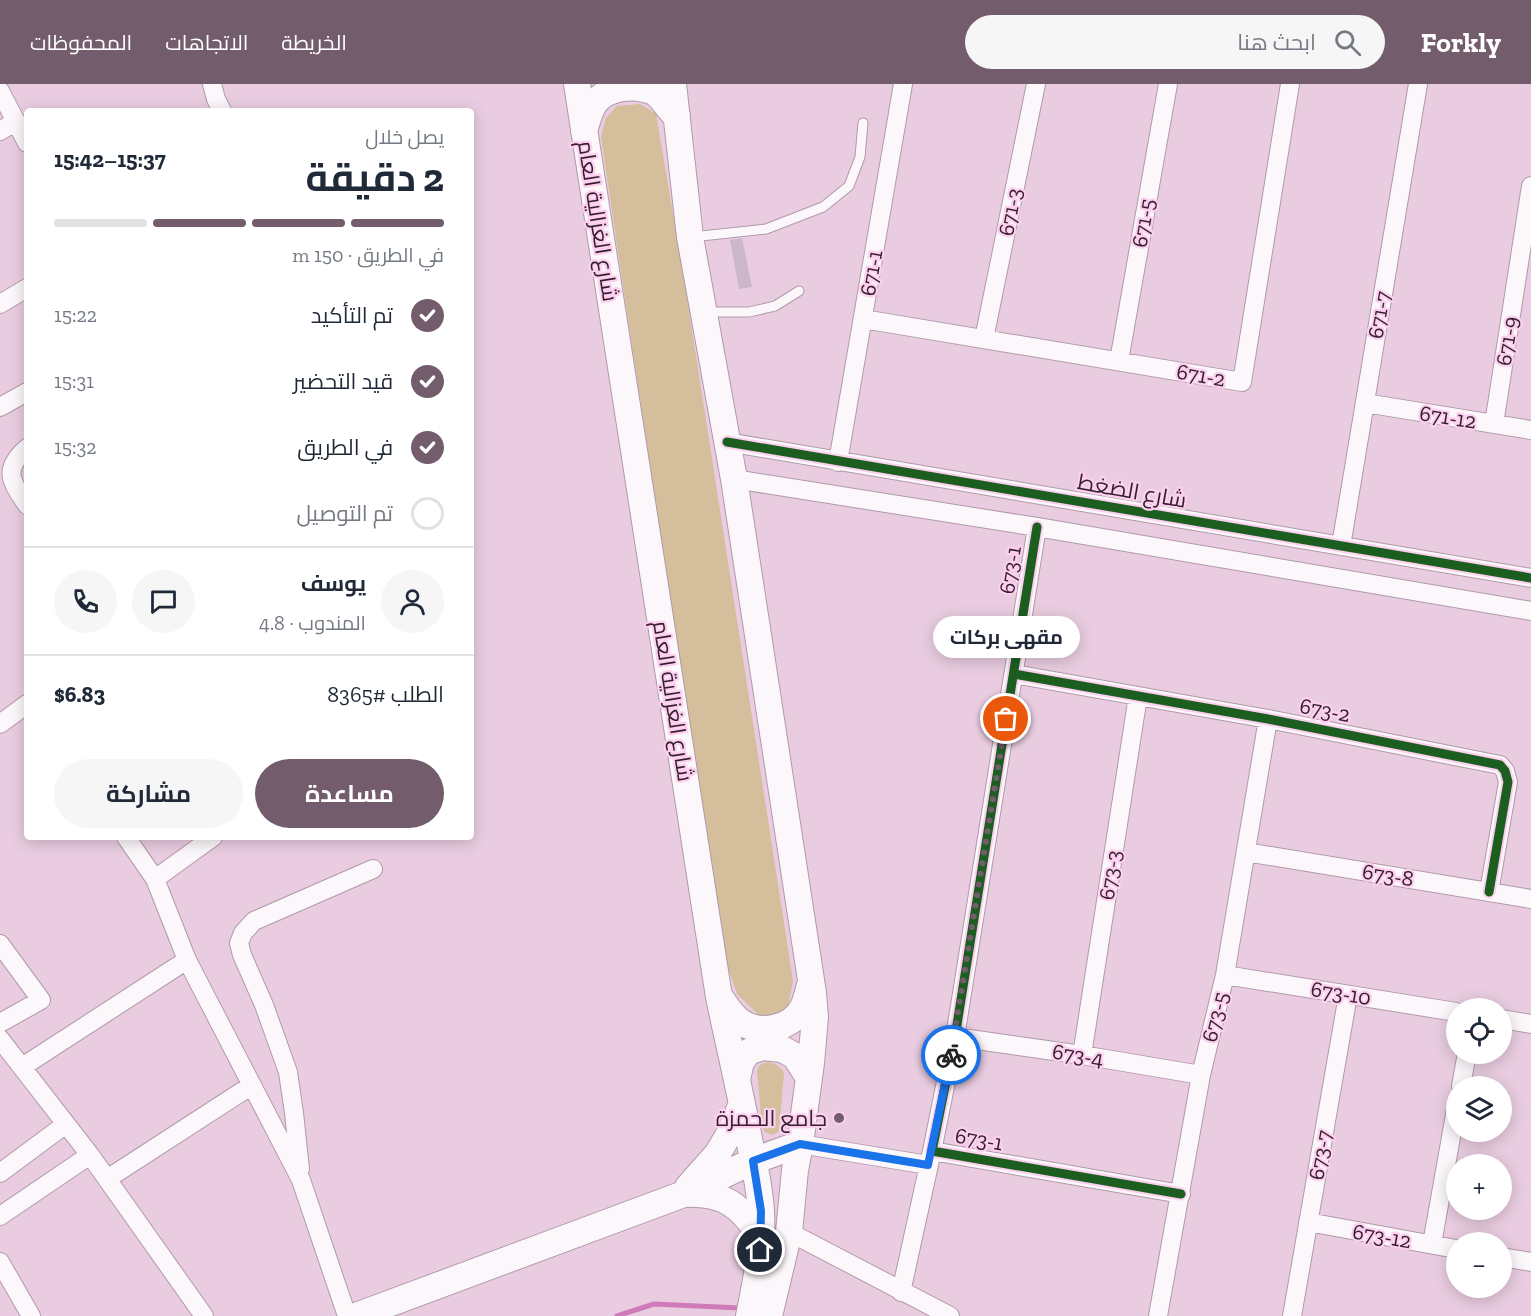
<!DOCTYPE html>
<html lang="ar">
<head>
<meta charset="utf-8">
<style>
	:root { --surface:#fff; --page:#f6f6f7; --text:#1f2937; --muted:#747a83; --line:#e0e1e3; --accent:#735c6c }
	body { margin:0; font-family:"Zilla Slab",Cairo,serif; background:var(--page); color:var(--text); direction:rtl; height:100vh; display:flex; flex-direction:column; font-size:22px; white-space:nowrap }
	* { box-sizing:border-box; margin:0 }
	p { font-size:20px; color:var(--muted) }
	.icon { flex:none; width:33px; height:33px; fill:none; stroke:currentColor; stroke-width:2; stroke-linecap:round; stroke-linejoin:round }
	.map { position:relative; flex:1; overflow:hidden; direction:ltr }
	.side { position:absolute; left:24px; top:24px; width:450px; height:732px; display:flex; flex-direction:column; background:var(--surface); border-radius:6px; box-shadow:0 3px 15px #0003; direction:rtl }
	.side>* { flex:none }
	.buttons { position:absolute; left:1446px; top:914px; display:grid; gap:12px }
	.buttons a { display:grid; place-items:center; width:66px; height:66px; border-radius:50%; background:var(--surface); box-shadow:0 3px 15px #0003; font-size:30px }
	.pin { position:absolute; display:grid; place-items:center; width:51px; height:51px; color:#fff; margin:-26px; border:3px solid #fff; border-radius:50%; box-shadow:0 2px 6px #0007 }
	.courier { position:absolute; display:grid; place-items:center; width:60px; height:60px; margin:-30px; border:4px solid #1a73e8; border-radius:50%; background:#fff; color:#222; box-shadow:0 2px 8px #0007 }
	.bubble { position:absolute; height:42px; border-radius:21px; background:var(--surface); box-shadow:0 3px 15px #0003; font-size:20px; font-weight:700; line-height:42px; text-align:center; direction:rtl }
	.overview em { font-style:normal; font-weight:700 }
	.overview div { display:flex; flex-direction:column-reverse }
	.overview { display:flex; align-items:center; justify-content:space-between; height:102px; padding:0 30px }
	h1 { font-size:39px; font-weight:700; line-height:45px }
	.bar { display:grid; grid-template-columns:repeat(4,1fr); gap:9px 6px; align-content:center; height:72px; padding:0 30px }
	.bar i { height:8px; border-radius:4px; background:var(--line) }
	.bar .on { background:var(--accent) }
	.bar p { grid-column:span 4 }
	.line { display:flex; align-items:center; gap:15px; padding:0 30px; border-top:2px solid var(--line) }
	.line div { flex:1 }
	.round { display:grid; place-items:center; flex:none; width:63px; height:63px; border-radius:32px; background:var(--page) }
	ol { padding:0 30px; list-style:none }
	li { display:flex; align-items:center; gap:18px; height:66px }
	li p { margin-inline-start:auto }
	li .icon { padding:6px; border-radius:50%; background:var(--accent); color:#fff; stroke-width:4 }
	li:last-child { color:var(--muted) }
	li i { width:33px; height:33px; border:3px solid var(--line); border-radius:50% }
	.cta { display:flex; gap:12px; margin-top:auto; padding:12px 30px }
	.cta a { flex:1; height:69px; border-radius:36px; background:var(--accent); color:#fff; font-size:24px; font-weight:700; line-height:69px; text-align:center }
	.cta a+a { background:var(--page); color:var(--text) }
	header { display:flex; align-items:center; gap:36px; box-sizing:border-box; height:84px; padding:0 30px; background:var(--accent); color:#fff }
	header strong { font-size:28px }
	nav { display:flex; gap:33px; margin-inline-start:auto; font-size:21px }
	.search { width:420px; height:54px; background:var(--page); display:flex; align-items:center; gap:15px; box-sizing:border-box; padding:0 21px; border-radius:33px; color:var(--muted); font-size:22px }
	.map>svg:first-child { display:block }
</style>
</head>
<body>
<header>
<strong>Forkly</strong>
<div class="search"><svg class="icon" aria-label="search" viewBox="0 0 24 24"><circle cx="10" cy="10" r="6"/><path d="M15 15l6 6"/></svg>ابحث هنا</div>
<nav><a>الخريطة</a><a>الاتجاهات</a><a>المحفوظات</a></nav>
</header>
<div class="map">
<svg width="1531" height="1232" viewBox="0 0 1531 1232">
	<rect width="100%" height="100%" fill="#e9cce0"/>
	<path fill="#d4be9b" d="M640 20 656 30 683 188 793 897 788 923 777 933 760 932 737 910 722 866 601 53 606 34 617 22Z
		M767 978C775 979 780 982 784 989L779 1047 773 1051 765 1048 762 1043 757 987 760 981Z"/>
	<g fill="none" stroke-linecap="round" stroke-linejoin="round">
		<path stroke="#d07ab9" stroke-width="5" d="M617 1232 654 1220 740 1224"/>
	</g>
	<path fill="#cbb7c9" d="M742 154 752 203 739 205 730 156Z"/>
	<g fill="none" stroke-linecap="round" stroke-linejoin="round">
		<g stroke="#b09aaa" stroke-width="11">
			<path id="service" d="M692 153 766 145 823 123 849 102 860 73 863 39
				M706 228H749L775 222 799 207"/>
		</g>
		<g stroke="#b09aaa" stroke-width="20">
			<path id="minor" d="M212 0 216 15 222 27
				M0 7 27 59
				M0 47 16 37
				M0 220 27 204
				M863 235 1242 298 1290 0
				M984 255 1036 0
				M1119 277 1168 0
				M1365 319 1531 346
				M0 323 27 308
				M1494 340 1531 102
				M727 358 1531 494
				M27 364C2 386 11 397 27 421
				M838 378 903 0
				M734 395 1037 443 1531 527
				M1037 443 955 953 932 1067 1181 1110
				M1341 462 1418 0
				M1014 590 1268 635 1500 681 1505 687 1508 698 1489 808
				M0 640 27 620
				M126 753 155 795 187 876 301 1096 347 1232
				M1246 768 1531 815
				M155 795 213 753
				M0 860 41 916 0 939
				M1225 891 1456 928
				M1502 935 1531 940
				M955 953 1082 971 1201 991
				M0 955 90 1071 204 1232
				M1082 971 1138 612
				M22 983 187 876
				M1461 1002 1467 969
				M800 1060 928 1081
				M300 1085 294 1029 288 988 264 921 242 871 239 859 243 849 254 837 373 785
				M0 1089 66 1040
				M107 1095 252 1001
				M0 1132 90 1071
				M1308 1138 1456 1165
				M789 1148 950 1232
				M1432 1160 1456 1025
				M1502 1173 1531 1178
				M0 1178 31 1232
				M901 1208 932 1067
				M1158 1232 1201 991 1225 891 1268 635
				M1292 1232 1348 911"/>
		</g>
		<g stroke="#b09aaa" stroke-width="28">
			<path id="secondary" d="M577 0 719 913C729 962 741 1011 750 1060 755 1083 760 1105 761 1128 763 1163 756 1198 749 1232
				M673 0 690 153 734 395 813 909 815 933 811 979 800 1060 795 1086 789 1148 769 1232
				M584 47C587 38 589 28 594 20 607 2 635 0 654 8 664 14 667 26 677 32
				M720 913C726 922 732 932 741 938 760 951 792 945 803 923 806 917 808 908 810 901
				M737 995 741 978 748 968 763 963 782 965 795 972 809 994
				M688 1103 718 1069 732 1045 742 1019
				M684 1110C723 1108 741 1121 761 1153
				M356 1232 681 1111 753 1077 800 1060"/>
		</g>
		<use href="#service" stroke="#fcf7fa" stroke-width="9"/>
		<use href="#minor" stroke="#fcf7fa" stroke-width="18"/>
		<use href="#secondary" stroke="#fcf7fa" stroke-width="26"/>
		<g stroke="#fcd0ee" stroke-width="13">
			<path id="cycleway" d="M727 358 1531 494
				M1037 443 955 953 932 1067 1181 1110
				M1014 590 1268 635 1500 681 1505 687 1508 698 1489 808"/>
		</g>
		<use href="#cycleway" stroke="#1b5e20" stroke-width="9"/>
	</g>
	<g fill="none" stroke-linecap="round" stroke-linejoin="round">
		<path stroke="#735c6c" stroke-width="6" stroke-dasharray="0 10.8" d="M951 971 1006 635"/>
		<path stroke="#1a73e8" stroke-width="8" d="M760 1166 761 1127 753 1077 800 1060 928 1081 951 971"/>
	</g>
	<circle fill="#735c6c" stroke="#fcd0ee" stroke-width="2" cx="839" cy="1034" r="6"/>
	<g text-anchor="middle" dominant-baseline="central" stroke-width="4.5" stroke-linejoin="round" paint-order="stroke">
		<g font-size="22" fill="#341f2e" stroke="#fcd0ee">
			<text transform="translate(1010 128) rotate(-79)">671-3</text>
			<text transform="translate(598 137) rotate(81)">شارع الغزالية العام</text>
			<text transform="translate(1143 139) rotate(-80)">671-5</text>
			<text transform="translate(871 189) rotate(-80)">671-1</text>
			<text transform="translate(1379 231) rotate(-80)">671-7</text>
			<text transform="translate(1507 257) rotate(-81)">671-9</text>
			<text transform="translate(1201 291) rotate(10)">671-2</text>
			<text transform="translate(1448 333) rotate(9)">671-12</text>
			<text transform="translate(1132 407) rotate(10)">شارع الضغط</text>
			<text transform="translate(1010 486) rotate(-81)">673-1</text>
			<text transform="translate(673 617) rotate(81)">شارع الغزالية العام</text>
			<text transform="translate(1325 626) rotate(11)">673-2</text>
			<text transform="translate(1110 791) rotate(-81)">673-3</text>
			<text transform="translate(1388 791) rotate(9)">673-8</text>
			<text transform="translate(1341 909) rotate(9)">673-10</text>
			<text transform="translate(1215 933) rotate(-76)">673-5</text>
			<text transform="translate(1078 971) rotate(9)">673-4</text>
			<text transform="translate(979 1055) rotate(10)">673-1</text>
			<text transform="translate(1320 1071) rotate(-80)">673-7</text>
			<text transform="translate(1382 1152) rotate(10)">673-12</text>
		</g>
		<g font-size="22" fill="#341f2e" stroke="#fcd0ee" text-anchor="end">
			<text x="827" y="1034">جامع الحمزة</text>
		</g>
	</g>
</svg>
<div class="buttons">
<a><svg class="icon" aria-label="locate" viewBox="0 0 24 24"><circle cx="12" cy="12" r="6"/><path d="M12 2v4M12 18v4M2 12h4M18 12h4"/></svg></a>
<a><svg class="icon" aria-label="layers" viewBox="0 0 24 24"><path d="M12 4l9 5-9 5-9-5zM3 14l9 5 9-5"/></svg></a>
<a>+</a>
<a>−</a>
</div>
<div class="pin" style="left:1006px;top:635px;background:#ea580c"><svg class="icon" aria-label="bag" viewBox="0 0 24 24"><path d="M5 8h14l-1 12H6zM9 8a3 3 0 0 1 6 0"/></svg></div>
<div class="pin" style="left:760px;top:1166px;background:#1f2937"><svg class="icon" aria-label="home" viewBox="0 0 24 24"><path d="M3 11l9-7 9 7M6 9v11h12V9"/></svg></div>
<div class="courier" style="left:951px;top:971px"><svg class="icon" aria-label="bike" viewBox="0 0 24 24"><circle cx="6" cy="16" r="4"/><circle cx="18" cy="16" r="4"/><path d="M6 16l4-8h5l3 8M10 8l3 8H6M13 5h3"/></svg></div>
<div class="bubble" style="left:933px;top:532px;width:147px">مقهى بركات</div>
<section class="side">
<div class="overview"><div><h1>2 دقيقة</h1><p>يصل خلال</p></div><em>15:37–15:42</em></div>
<div class="bar"><i class="on"></i><i class="on"></i><i class="on"></i><i></i><p>في الطريق · 150 m</p></div>
<ol>
<li><svg class="icon" aria-label="check" viewBox="0 0 24 24"><path d="M5 12l5 5 9-10"/></svg>تم التأكيد<p>15:22</p></li>
<li><svg class="icon" aria-label="check" viewBox="0 0 24 24"><path d="M5 12l5 5 9-10"/></svg>قيد التحضير<p>15:31</p></li>
<li><svg class="icon" aria-label="check" viewBox="0 0 24 24"><path d="M5 12l5 5 9-10"/></svg>في الطريق<p>15:32</p></li>
<li><i></i>تم التوصيل</li>
</ol>
<div class="line" style="height:108px"><a class="round"><svg class="icon" aria-label="person" viewBox="0 0 24 24"><circle cx="12" cy="8" r="4"/><path d="M4 21q1-7 8-7t8 7"/></svg></a><div><b>يوسف</b><p>المندوب · 4.8</p></div><a class="round"><svg class="icon" aria-label="chat" viewBox="0 0 24 24"><path d="M4 5h16v11H9l-5 4z"/></svg></a><a class="round"><svg class="icon" aria-label="phone" viewBox="0 0 24 24"><path d="M5 4h4l2 5-3 2q2 4 5 5l2-3 5 2v4C11 20 4 13 5 4z"/></svg></a></div>
<div class="line" style="height:78px"><div>الطلب #8365</div><b>$6.83</b></div>
<div class="cta"><a>مساعدة</a><a>مشاركة</a></div>
</section>
</div>
</body>
</html>
